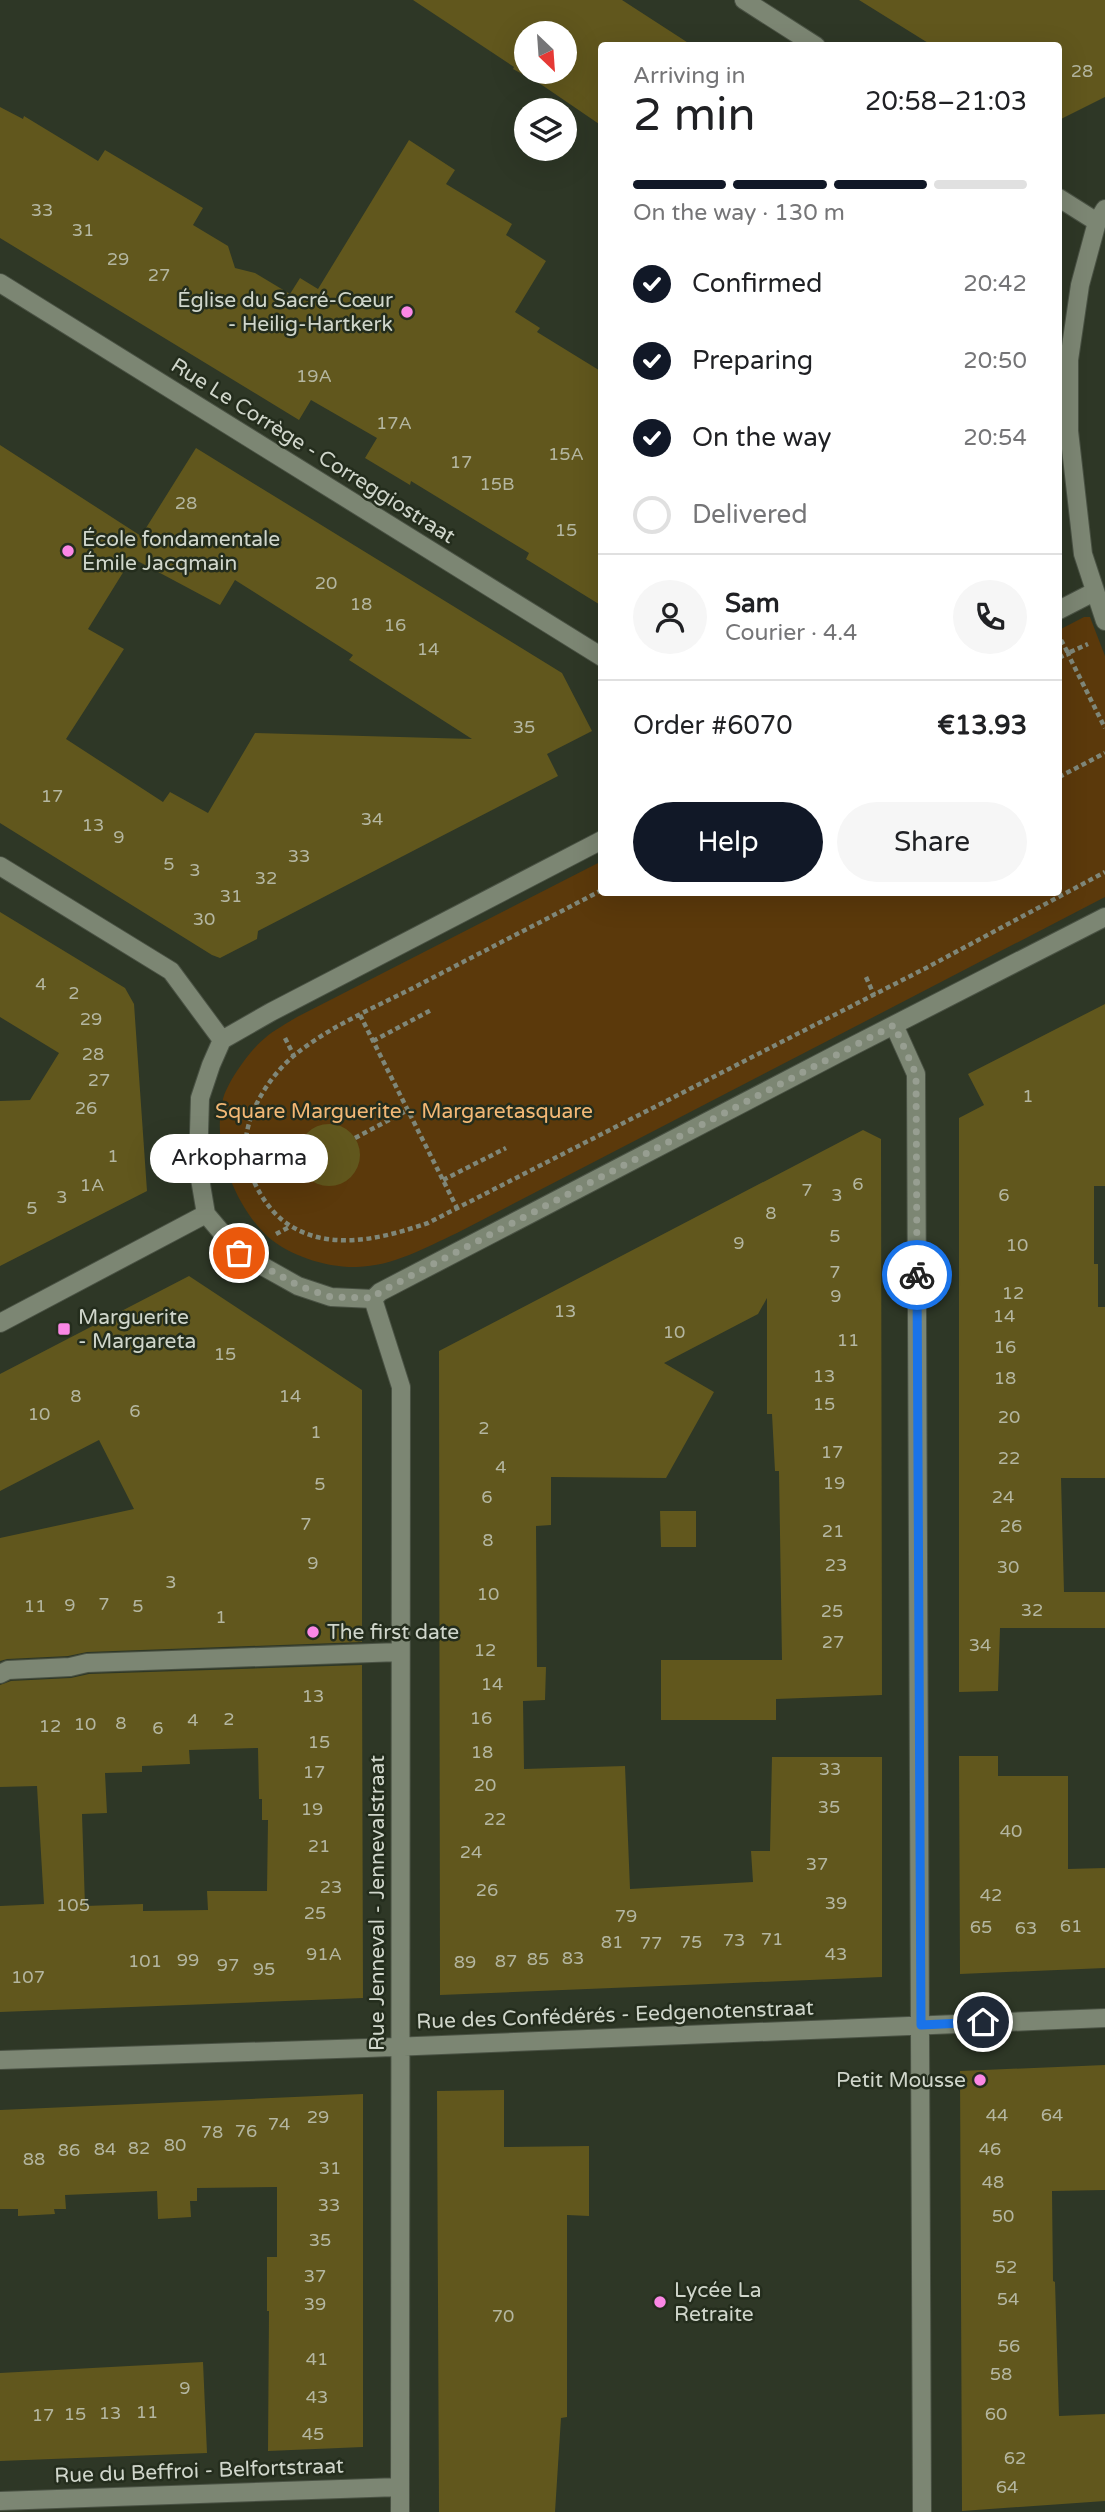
<!DOCTYPE html>
<html lang="en">
<head>
<meta charset="utf-8">
<style>
	:root { --surface:#fff; --page:#f6f6f6; --text:#202124; --muted:#757577; --line:#e0e0e0; --accent:#111827 }
	body { margin:0; font-family:"Varela Round",sans-serif; background:var(--page); color:var(--text); height:100vh; display:flex; flex-direction:column; font-size:26px; white-space:nowrap }
	* { box-sizing:border-box; margin:0 }
	p { font-size:23px; color:var(--muted) }
	.icon { flex:none; width:38px; height:38px; fill:none; stroke:currentColor; stroke-width:2; stroke-linecap:round; stroke-linejoin:round }
	.map { position:relative; flex:1; overflow:hidden }
	.drawer { position:absolute; left:598px; top:42px; width:464px; height:854px; display:flex; flex-direction:column; background:var(--surface); border-radius:7px; box-shadow:0 7px 28px #0002 }
	.drawer>* { flex:none }
	.needle { width:46px; rotate:155deg }
	.buttons { position:absolute; left:514px; top:21px; display:grid; gap:14px }
	.buttons a { display:grid; place-items:center; width:63px; height:63px; border-radius:50%; background:var(--surface); box-shadow:0 7px 28px #0002; font-size:35px }
	.pin { position:absolute; display:grid; place-items:center; width:60px; height:60px; color:#fff; margin:-30px; border:4px solid #fff; border-radius:50%; box-shadow:0 2px 7px #0007 }
	.courier { position:absolute; display:grid; place-items:center; width:70px; height:70px; margin:-35px; border:5px solid #1a73e8; border-radius:50%; background:#fff; color:#222; box-shadow:0 2px 9px #0007 }
	.bubble { position:absolute; height:49px; border-radius:24px; background:var(--surface); box-shadow:0 7px 28px #0002; font-size:23px; font-weight:600; line-height:49px; text-align:center }
	.summary em { font-style:normal; font-weight:600 }
	.summary div { display:flex; flex-direction:column-reverse }
	.summary { display:flex; align-items:center; justify-content:space-between; height:119px; padding:0 35px }
	h1 { font-size:46px; font-weight:600; line-height:52px }
	.bar { display:grid; grid-template-columns:repeat(4,1fr); gap:10px 7px; align-content:center; height:84px; padding:0 35px }
	.bar i { height:9px; border-radius:5px; background:var(--line) }
	.bar .active { background:var(--accent) }
	.bar p { grid-column:span 4 }
	.line { display:flex; align-items:center; gap:18px; padding:0 35px; border-top:2px solid var(--line) }
	.line div { flex:1 }
	.round { display:grid; place-items:center; flex:none; width:74px; height:74px; border-radius:37px; background:var(--page) }
	ol { padding:0 35px; list-style:none }
	li { display:flex; align-items:center; gap:21px; height:77px }
	li p { margin-inline-start:auto }
	li .icon { padding:7px; border-radius:50%; background:var(--accent); color:#fff; stroke-width:4 }
	li:last-child { color:var(--muted) }
	li i { width:38px; height:38px; border:4px solid var(--line); border-radius:50% }
	.action { display:flex; gap:14px; margin-top:auto; padding:14px 35px }
	.action a { flex:1; height:80px; border-radius:42px; background:var(--accent); color:#fff; font-size:28px; font-weight:600; line-height:80px; text-align:center }
	.action a+a { background:var(--page); color:var(--text) }
	.map>svg:first-child { display:block }
</style>
</head>
<body>
<div class="map">
<svg width="1105" height="2512" viewBox="0 0 1105 2512">
	<rect width="100%" height="100%" fill="#2e3726"/>
	<path fill="#5b390b" d="M1084 617H1090L1105 656V897L457 1233C425 1248 393 1266 357 1267 328 1268 289 1256 267 1236 234 1204 211 1145 223 1099 228 1081 250 1050 265 1038 274 1030 286 1024 297 1017L602 861V892H1059V630Z"/>
	<path fill="#61571d" fill-rule="evenodd" d="M413 0H622L693 46H602V126L539 83 513 69 514 67ZM527 33H565V72H527Z
		M859 0H1105V97L1059 120V46H933Z
		M0 107 23 119 24 116 98 161 105 150 203 208 193 225 228 246 235 268 255 273 290 294 300 278 318 289 409 140 455 170 446 184 512 224 506 235 546 261 515 312 540 328 537 332 602 372V606L526 559 529 553 411 481 410 485 365 458 377 438 311 400 299 420 0 238Z
		M0 445 141 536 196 448 562 673 592 731 547 754 558 776 258 931 257 939 220 958 212 955 0 823ZM132 558 220 605 235 580 353 655 349 660 472 739 255 733 208 813 170 792 163 802 66 739 124 649 88 629Z
		M0 912 125 988 134 1004 147 1191 0 1266V1101L30 1100 59 1053 0 1017Z
		M1105 1004V1186H1094V1264H1098V1307H1105V1478H1061L1064 1592H1105V1628H1000L998 1691 959 1692V1118L984 1105 968 1074Z
		M298 1155a31 31 0 1 1 62 0a31 31 0 1 1-62 0Z
		M863 1130 881 1139 882 1695 776 1699V1720H661V1660H782L779 1471H775L772 1414H767V1298L758 1314 664 1363 714 1392 666 1478 551 1477V1525L536 1526 537 1667H546L545 1700 523 1701 524 1769 625 1766 630 1889 753 1882 751 1851H770L772 1757H882V1977L440 1995 439 1351Z
		M189 1276 362 1390V1642L87 1652 68 1656 7 1659 0 1661V1538L134 1509 99 1440 0 1491V1374Z
		M660 1511H696V1547H661Z
		M362 1665 363 1998 0 2012V1906L44 1904 37 1786 0 1787V1685L11 1681 71 1678 89 1674ZM258 1748 259 1799H262V1820H268L267 1891H207L208 1910 143 1911V1904L85 1906 82 1814 107 1813 105 1773 142 1772V1766L190 1764 189 1750Z
		M959 1756H998V1776H1068V1869L1105 1868V1968L960 1974Z
		M1105 2065V2190L1052 2191 1053 2281 1055 2282 1059 2416 1105 2414V2501L962 2511 960 2071Z
		M504 2090V2147L589 2146V2216L567 2215V2417L561 2418 555 2512H439L437 2091Z
		M363 2094V2447L268 2451 269 2311H267V2257H277V2187L197 2188V2201H190L191 2217 158 2219 157 2191 65 2195 66 2209H54L55 2214 18 2216V2209H0V2110Z
		M203 2362 207 2453 0 2461V2373Z"/>
	<g fill="none" stroke-linecap="round" stroke-linejoin="round">
		<g stroke="#4a5244" stroke-width="20">
			<path id="minor" d="M744 0 816 46
				M1059 198 1097 222
				M1105 209 1097 222 1080 285 1069 360V431L1083 554 1105 621
				M0 283 602 657
				M1059 610 1094 592
				M602 840 271 1012 222 1040 211 1065 200 1098 198 1167 206 1214 239 1253 298 1286 331 1297 373 1299 380 1292 839 1053 1105 917
				M0 866 171 971 222 1040
				M894 1025 916 1074 922 2512
				M373 1299 401 1387 400 2512
				M0 1323 206 1214
				M0 1674 8 1670 70 1667 87 1663 400 1652
				M0 2060 367 2048 1105 2018
				M0 2501 399 2487"/>
		</g>
		<path stroke="#7f8779" stroke-width="4.5" stroke-dasharray="5 3.5" stroke-linecap="butt" d="M1061 640 1068 653 1088 644
			M1059 658 1068 653 1069 656 1105 728
			M1059 777 1105 753
			M602 890C539 923 476 955 413 988 375 1007 334 1025 301 1050 274 1070 250 1105 246 1138 242 1166 261 1202 281 1219 324 1254 381 1239 428 1223L926 968 1105 872
			M866 977 874 995
			M360 1015 458 1210
			M285 1038 294 1056
			M373 1041 433 1009
			M355 1138 408 1110
			M231 1152 246 1145
			M443 1180 506 1148
			M276 1234 291 1226"/>
		<use href="#minor" stroke="#7c8673" stroke-width="18"/>
	</g>
	<g fill="none" stroke-linecap="round" stroke-linejoin="round">
		<path stroke="#979e91" stroke-width="7" stroke-dasharray="0 12.6" d="M239 1253 299 1286 331 1297 373 1298 380 1292 420 1271 894 1025 916 1074 917 1275"/>
		<path stroke="#1a73e8" stroke-width="9" d="M917 1275 921 2025 983 2022"/>
	</g>
	<g fill="#fb87e5" stroke="#242d1d" stroke-width="2.5">
		<circle cx="407" cy="312" r="7"/>
		<circle cx="68" cy="551" r="7"/>
		<rect x="57" y="1322" width="14" height="14" rx="3.5"/>
		<circle cx="313" cy="1632" r="7"/>
		<circle cx="980" cy="2080" r="7"/>
		<circle cx="660" cy="2302" r="7"/>
	</g>
	<g text-anchor="middle" dominant-baseline="central" stroke-width="5" stroke-linejoin="round" paint-order="stroke">
		<g font-size="18" fill="#b4b6a0">
			<text x="1082" y="71">28</text>
			<text x="42" y="210">33</text>
			<text x="83" y="230">31</text>
			<text x="118" y="259">29</text>
			<text x="159" y="275">27</text>
			<text x="314" y="376">19A</text>
			<text x="394" y="423">17A</text>
			<text x="566" y="454">15A</text>
			<text x="461" y="462">17</text>
			<text x="497" y="484">15B</text>
			<text x="186" y="503">28</text>
			<text x="566" y="530">15</text>
			<text x="326" y="583">20</text>
			<text x="361" y="604">18</text>
			<text x="395" y="625">16</text>
			<text x="428" y="649">14</text>
			<text x="524" y="727">35</text>
			<text x="52" y="796">17</text>
			<text x="372" y="819">34</text>
			<text x="93" y="825">13</text>
			<text x="119" y="837">9</text>
			<text x="299" y="856">33</text>
			<text x="169" y="864">5</text>
			<text x="195" y="870">3</text>
			<text x="266" y="878">32</text>
			<text x="231" y="896">31</text>
			<text x="204" y="919">30</text>
			<text x="41" y="984">4</text>
			<text x="74" y="993">2</text>
			<text x="91" y="1019">29</text>
			<text x="93" y="1054">28</text>
			<text x="99" y="1080">27</text>
			<text x="1028" y="1096">1</text>
			<text x="86" y="1108">26</text>
			<text x="113" y="1156">1</text>
			<text x="858" y="1184">6</text>
			<text x="92" y="1185">1A</text>
			<text x="807" y="1190">7</text>
			<text x="837" y="1195">3</text>
			<text x="1004" y="1195">6</text>
			<text x="62" y="1197">3</text>
			<text x="32" y="1208">5</text>
			<text x="771" y="1213">8</text>
			<text x="835" y="1236">5</text>
			<text x="739" y="1243">9</text>
			<text x="1017" y="1245">10</text>
			<text x="835" y="1272">7</text>
			<text x="1013" y="1293">12</text>
			<text x="836" y="1296">9</text>
			<text x="565" y="1311">13</text>
			<text x="1004" y="1316">14</text>
			<text x="674" y="1332">10</text>
			<text x="848" y="1340">11</text>
			<text x="1005" y="1347">16</text>
			<text x="225" y="1354">15</text>
			<text x="824" y="1376">13</text>
			<text x="1005" y="1378">18</text>
			<text x="76" y="1396">8</text>
			<text x="290" y="1396">14</text>
			<text x="824" y="1404">15</text>
			<text x="135" y="1411">6</text>
			<text x="39" y="1414">10</text>
			<text x="1009" y="1417">20</text>
			<text x="484" y="1428">2</text>
			<text x="316" y="1432">1</text>
			<text x="832" y="1452">17</text>
			<text x="1009" y="1458">22</text>
			<text x="501" y="1467">4</text>
			<text x="834" y="1483">19</text>
			<text x="320" y="1484">5</text>
			<text x="487" y="1497">6</text>
			<text x="1003" y="1497">24</text>
			<text x="306" y="1524">7</text>
			<text x="1011" y="1526">26</text>
			<text x="833" y="1531">21</text>
			<text x="488" y="1540">8</text>
			<text x="313" y="1563">9</text>
			<text x="836" y="1565">23</text>
			<text x="1008" y="1567">30</text>
			<text x="171" y="1582">3</text>
			<text x="488" y="1594">10</text>
			<text x="104" y="1604">7</text>
			<text x="70" y="1605">9</text>
			<text x="35" y="1606">11</text>
			<text x="138" y="1606">5</text>
			<text x="1032" y="1610">32</text>
			<text x="832" y="1611">25</text>
			<text x="221" y="1617">1</text>
			<text x="833" y="1642">27</text>
			<text x="980" y="1645">34</text>
			<text x="485" y="1650">12</text>
			<text x="492" y="1684">14</text>
			<text x="313" y="1696">13</text>
			<text x="481" y="1718">16</text>
			<text x="229" y="1719">2</text>
			<text x="193" y="1720">4</text>
			<text x="121" y="1723">8</text>
			<text x="85" y="1724">10</text>
			<text x="50" y="1726">12</text>
			<text x="158" y="1728">6</text>
			<text x="319" y="1742">15</text>
			<text x="482" y="1752">18</text>
			<text x="830" y="1769">33</text>
			<text x="314" y="1772">17</text>
			<text x="485" y="1785">20</text>
			<text x="829" y="1807">35</text>
			<text x="312" y="1809">19</text>
			<text x="495" y="1819">22</text>
			<text x="1011" y="1831">40</text>
			<text x="319" y="1846">21</text>
			<text x="471" y="1852">24</text>
			<text x="817" y="1864">37</text>
			<text x="331" y="1887">23</text>
			<text x="487" y="1890">26</text>
			<text x="991" y="1895">42</text>
			<text x="836" y="1903">39</text>
			<text x="73" y="1905">105</text>
			<text x="315" y="1913">25</text>
			<text x="626" y="1916">79</text>
			<text x="1071" y="1926">61</text>
			<text x="981" y="1927">65</text>
			<text x="1026" y="1928">63</text>
			<text x="772" y="1939">71</text>
			<text x="734" y="1940">73</text>
			<text x="612" y="1942">81</text>
			<text x="691" y="1942">75</text>
			<text x="651" y="1943">77</text>
			<text x="324" y="1954">91A</text>
			<text x="836" y="1954">43</text>
			<text x="573" y="1958">83</text>
			<text x="538" y="1959">85</text>
			<text x="188" y="1960">99</text>
			<text x="145" y="1961">101</text>
			<text x="506" y="1961">87</text>
			<text x="465" y="1962">89</text>
			<text x="228" y="1965">97</text>
			<text x="264" y="1969">95</text>
			<text x="28" y="1977">107</text>
			<text x="997" y="2115">44</text>
			<text x="1052" y="2115">64</text>
			<text x="318" y="2117">29</text>
			<text x="279" y="2124">74</text>
			<text x="246" y="2131">76</text>
			<text x="212" y="2132">78</text>
			<text x="175" y="2145">80</text>
			<text x="139" y="2148">82</text>
			<text x="105" y="2149">84</text>
			<text x="990" y="2149">46</text>
			<text x="69" y="2150">86</text>
			<text x="34" y="2159">88</text>
			<text x="330" y="2168">31</text>
			<text x="993" y="2182">48</text>
			<text x="329" y="2205">33</text>
			<text x="1003" y="2216">50</text>
			<text x="320" y="2240">35</text>
			<text x="1006" y="2267">52</text>
			<text x="315" y="2276">37</text>
			<text x="1008" y="2299">54</text>
			<text x="315" y="2304">39</text>
			<text x="503" y="2316">70</text>
			<text x="1009" y="2346">56</text>
			<text x="317" y="2359">41</text>
			<text x="1001" y="2374">58</text>
			<text x="185" y="2388">9</text>
			<text x="317" y="2397">43</text>
			<text x="147" y="2412">11</text>
			<text x="110" y="2413">13</text>
			<text x="75" y="2414">15</text>
			<text x="996" y="2414">60</text>
			<text x="43" y="2415">17</text>
			<text x="313" y="2434">45</text>
			<text x="1015" y="2458">62</text>
			<text x="1007" y="2487">64</text>
		</g>
		<g font-size="21" fill="#d0d6cb" stroke="#242d1d" text-anchor="start">
			<text x="393" y="300" text-anchor="end">Église du Sacré-Cœur<tspan x="393" dy="24">- Heilig-Hartkerk</tspan></text>
			<text x="82" y="539">École fondamentale<tspan x="82" dy="24">Émile Jacqmain</tspan></text>
			<text x="78" y="1317">Marguerite<tspan x="78" dy="24">- Margareta</tspan></text>
			<text x="327" y="1632">The first date</text>
			<text x="966" y="2080" text-anchor="end">Petit Mousse</text>
			<text x="674" y="2290">Lycée La<tspan x="674" dy="24">Retraite</tspan></text>
		</g>
		<g font-size="21" fill="#d0d6cb" stroke="#242d1d">
			<text transform="translate(313 451) rotate(32)">Rue Le Corrège - Correggiostraat</text>
			<text transform="translate(377 1903) rotate(-90)">Rue Jenneval - Jennevalstraat</text>
			<text transform="translate(615 2015) rotate(-2)">Rue des Confédérés - Eedgenotenstraat</text>
			<text transform="translate(199 2471) rotate(-2)">Rue du Beffroi - Belfortstraat</text>
		</g>
		<g font-size="21" fill="#f3b875" stroke="#242d1d">
			<text x="404" y="1111">Square Marguerite - Margaretasquare</text>
		</g>
	</g>
</svg>
<div class="buttons">
<a><svg class="needle" viewBox="-14 -14 28 28"><path d="M0-13l5 13h-10z" fill="#e53935"/><path d="M0 13l5-13h-10z" fill="#757577"/></svg></a>
<a><svg class="icon" aria-label="layers" viewBox="0 0 24 24"><path d="M12 4l9 5-9 5-9-5zM3 14l9 5 9-5"/></svg></a>
</div>
<div class="pin" style="left:239px;top:1253px;background:#ea580c"><svg class="icon" aria-label="bag" viewBox="0 0 24 24"><path d="M5 8h14l-1 12H6zM9 8a3 3 0 0 1 6 0"/></svg></div>
<div class="pin" style="left:983px;top:2022px;background:#1f2937"><svg class="icon" aria-label="home" viewBox="0 0 24 24"><path d="M3 11l9-7 9 7M6 9v11h12V9"/></svg></div>
<div class="courier" style="left:917px;top:1275px"><svg class="icon" aria-label="bike" viewBox="0 0 24 24"><circle cx="6" cy="16" r="4"/><circle cx="18" cy="16" r="4"/><path d="M6 16l4-8h5l3 8M10 8l3 8H6M13 5h3"/></svg></div>
<div class="bubble" style="left:150px;top:1134px;width:178px">Arkopharma</div>
<section class="drawer">
<div class="summary"><div><h1>2 min</h1><p>Arriving in</p></div><em>20:58–21:03</em></div>
<div class="bar"><i class="active"></i><i class="active"></i><i class="active"></i><i></i><p>On the way · 130 m</p></div>
<ol>
<li><svg class="icon" aria-label="check" viewBox="0 0 24 24"><path d="M5 12l5 5 9-10"/></svg>Confirmed<p>20:42</p></li>
<li><svg class="icon" aria-label="check" viewBox="0 0 24 24"><path d="M5 12l5 5 9-10"/></svg>Preparing<p>20:50</p></li>
<li><svg class="icon" aria-label="check" viewBox="0 0 24 24"><path d="M5 12l5 5 9-10"/></svg>On the way<p>20:54</p></li>
<li><i></i>Delivered</li>
</ol>
<div class="line" style="height:126px"><a class="round"><svg class="icon" aria-label="person" viewBox="0 0 24 24"><circle cx="12" cy="8" r="4"/><path d="M4 21q1-7 8-7t8 7"/></svg></a><div><b>Sam</b><p>Courier · 4.4</p></div><a class="round"><svg class="icon" aria-label="phone" viewBox="0 0 24 24"><path d="M5 4h4l2 5-3 2q2 4 5 5l2-3 5 2v4C11 20 4 13 5 4z"/></svg></a></div>
<div class="line" style="height:91px"><div>Order #6070</div><b>€13.93</b></div>
<div class="action"><a>Help</a><a>Share</a></div>
</section>
</div>
</body>
</html>
